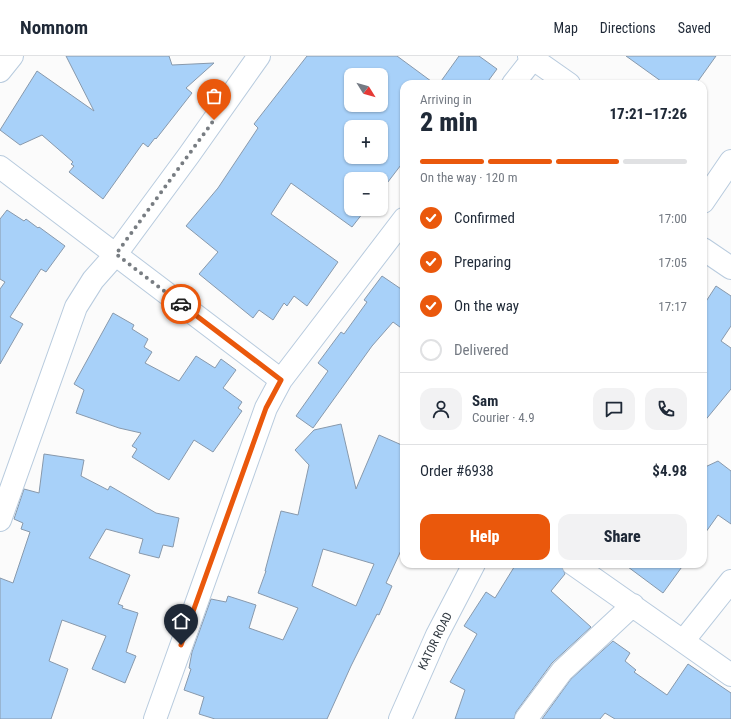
<!DOCTYPE html>
<html lang="en">
<head>
<meta charset="utf-8">
<style>
	:root { --surface:#fff; --page:#f2f2f3; --text:#1f2937; --muted:#747a83; --line:#e0e1e3; --accent:#ea580c }
	body { margin:0; font-family:"Roboto Condensed",sans-serif; background:var(--page); color:var(--text); height:100vh; display:flex; flex-direction:column; font-size:15px; white-space:nowrap }
	* { box-sizing:border-box; margin:0 }
	p { font-size:13px; color:var(--muted) }
	.icon { flex:none; width:22px; height:22px; fill:none; stroke:currentColor; stroke-width:2; stroke-linecap:round; stroke-linejoin:round }
	.map { position:relative; flex:1; overflow:hidden }
	.panel { position:absolute; left:400px; top:24px; width:307px; height:488px; display:flex; flex-direction:column; background:var(--surface); border-radius:12px; box-shadow:0 1px 3px #0004 }
	.panel>* { flex:none }
	.needle { width:26px; rotate:127deg }
	.fabs { position:absolute; left:344px; top:12px; display:grid; gap:8px }
	.fabs a { display:grid; place-items:center; width:44px; height:44px; border-radius:8px; background:var(--surface); box-shadow:0 1px 3px #0004; font-size:20px }
	.pin { position:absolute; display:grid; place-items:center; width:34px; height:34px; color:#fff; margin:-41px -17px; border-radius:50% 50% 50% 0; rotate:-45deg; box-shadow:0 0 4px #0007 }
	.pin .icon { rotate:45deg }
	.courier { position:absolute; display:grid; place-items:center; width:40px; height:40px; margin:-20px; border:3px solid #ea580c; border-radius:50%; background:#fff; color:#222; box-shadow:0 1px 5px #0007 }
	.summary em { font-style:normal; font-weight:800 }
	.summary div { display:flex; flex-direction:column-reverse }
	.summary { display:flex; align-items:center; justify-content:space-between; height:68px; padding:0 20px }
	h1 { font-size:26px; font-weight:800; line-height:30px }
	.bar { display:grid; grid-template-columns:repeat(4,1fr); gap:6px 4px; align-content:center; height:48px; padding:0 20px }
	.bar i { height:5px; border-radius:3px; background:var(--line) }
	.bar .selected { background:var(--accent) }
	.bar p { grid-column:span 4 }
	.line { display:flex; align-items:center; gap:10px; padding:0 20px; border-top:1px solid var(--line) }
	.line div { flex:1 }
	.round { display:grid; place-items:center; flex:none; width:42px; height:42px; border-radius:12px; background:var(--page) }
	ol { padding:0 20px; list-style:none }
	li { display:flex; align-items:center; gap:12px; height:44px }
	li p { margin-inline-start:auto }
	li .icon { padding:4px; border-radius:50%; background:var(--accent); color:#fff; stroke-width:4 }
	li:last-child { color:var(--muted) }
	li i { width:22px; height:22px; border:2px solid var(--line); border-radius:50% }
	.primary-button { display:flex; gap:8px; margin-top:auto; padding:8px 20px }
	.primary-button a { flex:1; height:46px; border-radius:12px; background:var(--accent); color:#fff; font-size:16px; font-weight:800; line-height:46px; text-align:center }
	.primary-button a+a { background:var(--page); color:var(--text) }
	header { display:flex; align-items:center; gap:24px; box-sizing:border-box; height:56px; padding:0 20px; background:var(--surface); border-bottom:1px solid var(--line) }
	header strong { font-size:19px }
	nav { display:flex; gap:22px; margin-inline-start:auto; font-size:14px }
	.map>svg:first-child { display:block }
</style>
</head>
<body>
<header>
<strong>Nomnom</strong>
<nav><a>Map</a><a>Directions</a><a>Saved</a></nav>
</header>
<div class="map">
<svg width="731" height="663" viewBox="0 0 731 663">
	<rect width="100%" height="100%" fill="#fbfbfb"/>
	<path fill="#a8d1f9" stroke="#8899ac" fill-rule="evenodd" d="M66 0H169L172 9 214 7 186 32 192 37 156 83 155 82 148 91 143 87 103 143 69 116 74 110 71 108 73 106 42 79 20 89 0 74 37 15 94 55Z
		M307 0H397L435 28H404V105L381 135V123H351V153H366L352 171 291 127 271 158 338 206 307 250 294 240 287 250 284 247 273 264 259 254 253 262 199 218 218 196 186 170 218 132 258 72 254 68ZM351 19H381V49H351ZM351 71H381V101H351Z
		M459 0H479L497 13 486 28H439Z
		M626 0H716L696 28H665Z
		M7 154 24 165 26 163 38 172 39 171 65 190 46 216 41 213 10 261 23 268 0 308V233L5 226 0 223V163Z
		M382 220 404 235V274L393 266 372 290 313 372 296 360 328 315 318 307 341 276 344 278 367 246 364 244Z
		M716 230 731 240V270L721 285 731 292V333L703 367V250Z
		M113 257 134 269 132 273 148 283 144 291 152 296 145 307 179 325 196 300 215 312 221 303 236 314 223 332 242 346 238 352 242 355 213 396 194 384 169 424 132 401 137 393 132 390 141 377 119 372 76 357 84 334 74 328Z
		M341 368 356 433 379 379 404 390V488L386 527 392 530 379 559 377 558 351 610 327 663H215L199 658 204 641 184 634 191 613 189 612 192 596 211 543 226 546 228 540 256 549 249 572 283 584 298 552 258 537 266 515H265L281 455 298 459 309 409 295 394 314 374ZM323 493 374 508 356 550 312 530Z
		M44 398 84 404 81 420 108 434 110 430 156 457 179 462 173 491 163 489 159 502 139 497 143 483 106 473 89 502 130 519 118 548 123 550 122 552 138 557 126 596 136 600 125 627 92 613 106 580 62 564 49 605 68 613 51 663H0V522L13 527 30 476 21 473 23 467 14 463 24 433 39 437Z
		M718 405 731 415V468L718 459 703 480V412Z
		M516 508H561L565 518 551 535 591 571 552 607 516 656 514 663H455L465 634 450 626 477 578 464 570 486 536 495 542Z
		M624 508H684L663 537Z
		M613 585 630 597 625 605 636 614 634 616 667 639 688 608 731 637V663H615L605 657 600 663H542L571 623Z"/>
	<g fill="none" stroke-linecap="round" stroke-linejoin="round">
		<g stroke="#b8cbde" stroke-width="24">
			<path id="minor" d="M529 0 569 28
				M0 15 12 0
				M513 28 535 0
				M0 111 281 324
				M703 193 731 212
				M0 464 76 251 93 224 116 198 189 99 259 0
				M573 508 731 619
				M684 584 731 525
				M155 663 266 352 281 324 404 163
				M526 663 562 615 633 549"/>
		</g>
		<g stroke="#b8cbde" stroke-width="24">
			<path id="secondary" d="M703 146 731 105
				M400 663 437 579 474 508"/>
		</g>
		<use href="#minor" stroke="#fff" stroke-width="22"/>
		<use href="#secondary" stroke="#fff" stroke-width="22"/>
	</g>
	<g fill="none" stroke-linecap="round" stroke-linejoin="round">
		<path stroke="#787d82" stroke-width="4" stroke-dasharray="0 7.2" d="M181 248 116 198 214 64"/>
		<path stroke="#ea580c" stroke-width="5" d="M181 589 266 352 281 324 181 248"/>
	</g>
	<g text-anchor="middle" dominant-baseline="central" stroke-width="3" stroke-linejoin="round" paint-order="stroke">
		<g font-size="12" fill="#313941" stroke="#fff">
			<text transform="translate(435 585) rotate(-64)">KATOR ROAD</text>
		</g>
	</g>
</svg>
<div class="fabs">
<a><svg class="needle" viewBox="-14 -14 28 28"><path d="M0-13l5 13h-10z" fill="#e53935"/><path d="M0 13l5-13h-10z" fill="#747a83"/></svg></a>
<a>+</a>
<a>−</a>
</div>
<div class="pin" style="left:214px;top:64px;background:#ea580c"><svg class="icon" aria-label="bag" viewBox="0 0 24 24"><path d="M5 8h14l-1 12H6zM9 8a3 3 0 0 1 6 0"/></svg></div>
<div class="pin" style="left:181px;top:589px;background:#1f2937"><svg class="icon" aria-label="home" viewBox="0 0 24 24"><path d="M3 11l9-7 9 7M6 9v11h12V9"/></svg></div>
<div class="courier" style="left:181px;top:248px"><svg class="icon" aria-label="car" viewBox="0 0 24 24"><path d="M5 17H2v-5l4-1 3-4h7l3 4 3 1v5h-3M9 17h6M6 11h13"/><circle cx="7" cy="17" r="2"/><circle cx="17" cy="17" r="2"/></svg></div>
<section class="panel">
<div class="summary"><div><h1>2 min</h1><p>Arriving in</p></div><em>17:21–17:26</em></div>
<div class="bar"><i class="selected"></i><i class="selected"></i><i class="selected"></i><i></i><p>On the way · 120 m</p></div>
<ol>
<li><svg class="icon" aria-label="check" viewBox="0 0 24 24"><path d="M5 12l5 5 9-10"/></svg>Confirmed<p>17:00</p></li>
<li><svg class="icon" aria-label="check" viewBox="0 0 24 24"><path d="M5 12l5 5 9-10"/></svg>Preparing<p>17:05</p></li>
<li><svg class="icon" aria-label="check" viewBox="0 0 24 24"><path d="M5 12l5 5 9-10"/></svg>On the way<p>17:17</p></li>
<li><i></i>Delivered</li>
</ol>
<div class="line" style="height:72px"><a class="round"><svg class="icon" aria-label="person" viewBox="0 0 24 24"><circle cx="12" cy="8" r="4"/><path d="M4 21q1-7 8-7t8 7"/></svg></a><div><b>Sam</b><p>Courier · 4.9</p></div><a class="round"><svg class="icon" aria-label="chat" viewBox="0 0 24 24"><path d="M4 5h16v11H9l-5 4z"/></svg></a><a class="round"><svg class="icon" aria-label="phone" viewBox="0 0 24 24"><path d="M5 4h4l2 5-3 2q2 4 5 5l2-3 5 2v4C11 20 4 13 5 4z"/></svg></a></div>
<div class="line" style="height:52px"><div>Order #6938</div><b>$4.98</b></div>
<div class="primary-button"><a>Help</a><a>Share</a></div>
</section>
</div>
</body>
</html>
